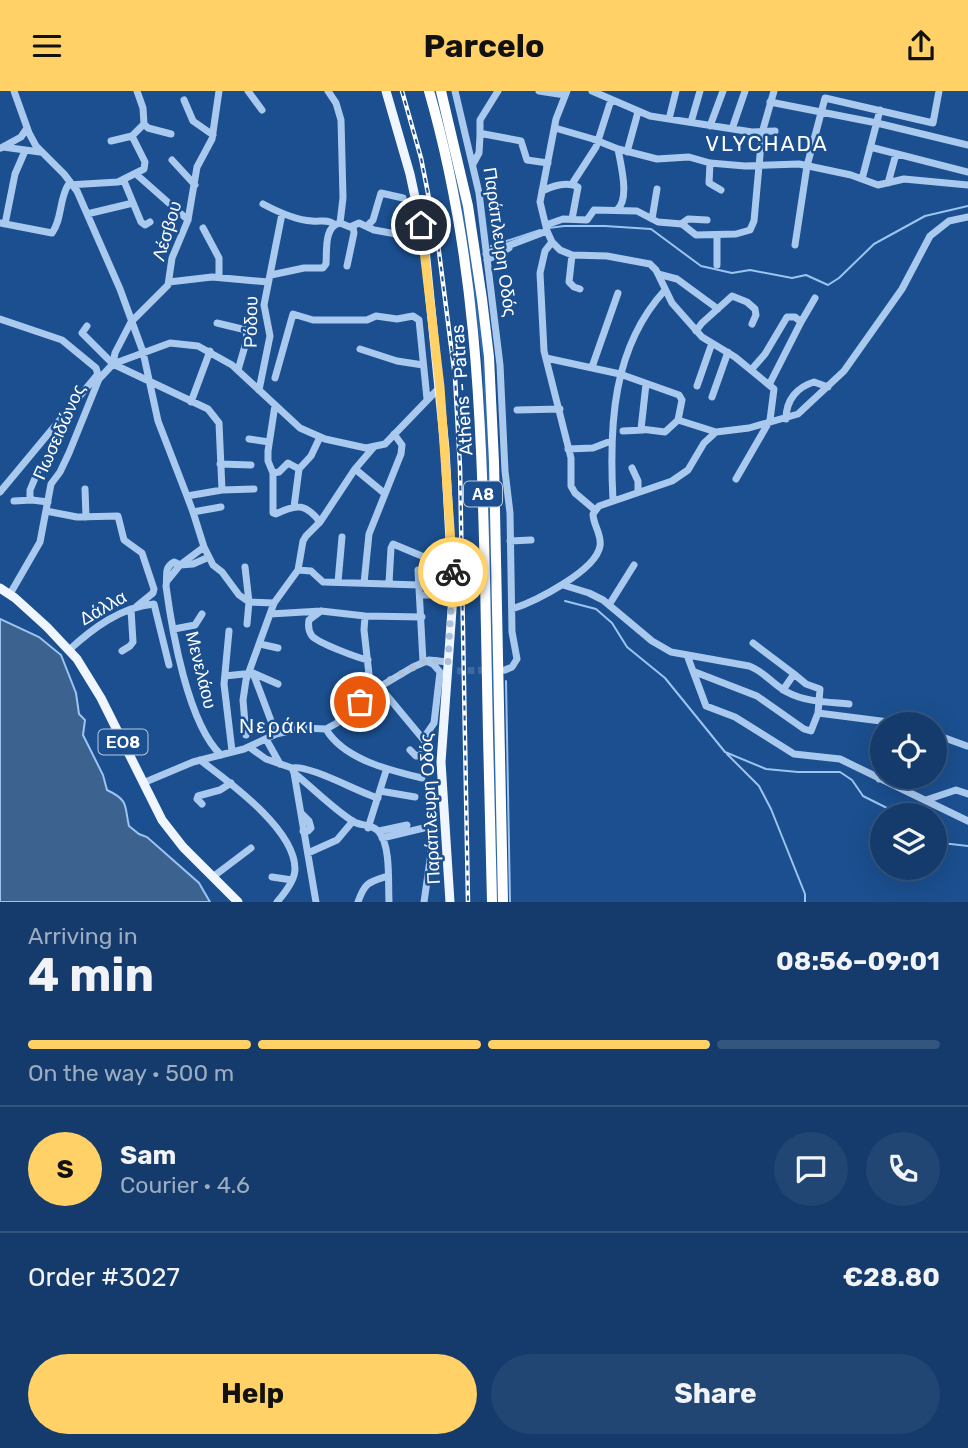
<!DOCTYPE html>
<html lang="en">
<head>
<meta charset="utf-8">
<style>
	:root { --surface:#143b6b; --page:#214673; --text:#f1f3f6; --muted:#9dadc1; --line:#33557e; --accent:#ffd166 }
	body { margin:0; font-family:Rubik,sans-serif; background:var(--page); color:var(--text); height:100vh; display:flex; flex-direction:column; font-size:26px; white-space:nowrap }
	* { box-sizing:border-box; margin:0 }
	p { font-size:23px; color:var(--muted) }
	.icon { flex:none; width:38px; height:38px; fill:none; stroke:currentColor; stroke-width:2; stroke-linecap:round; stroke-linejoin:round }
	.map { position:relative; height:811px; overflow:hidden }
	.panel { display:flex; flex-direction:column; background:var(--surface); flex:1 }
	.panel>* { flex:none }
	.fabs { position:absolute; left:870px; top:621px; display:grid; gap:14px }
	.fabs a { display:grid; place-items:center; width:77px; height:77px; border-radius:50%; background:var(--surface); box-shadow:0 7px 28px #0002,0 0 0 2px var(--line); font-size:35px }
	.pin { position:absolute; display:grid; place-items:center; width:60px; height:60px; color:#fff; margin:-30px; border:4px solid #fff; border-radius:50%; box-shadow:0 2px 7px #0007 }
	.courier { position:absolute; display:grid; place-items:center; width:70px; height:70px; margin:-35px; border:5px solid #ffd166; border-radius:50%; background:#fff; color:#222; box-shadow:0 2px 9px #0007 }
	.head em { font-style:normal; font-weight:700 }
	.head div { display:flex; flex-direction:column-reverse }
	.head { display:flex; align-items:center; justify-content:space-between; height:119px; padding:0 28px }
	h1 { font-size:46px; font-weight:700; line-height:52px }
	.bar { display:grid; grid-template-columns:repeat(4,1fr); gap:10px 7px; align-content:center; height:84px; padding:0 28px }
	.bar i { height:9px; border-radius:5px; background:var(--line) }
	.bar .on { background:var(--accent) }
	.bar p { grid-column:span 4 }
	.line { display:flex; align-items:center; gap:18px; padding:0 28px; border-top:2px solid var(--line) }
	.line div { flex:1 }
	.round { display:grid; place-items:center; flex:none; width:74px; height:74px; border-radius:37px; background:var(--page) }
	.cta { display:flex; gap:14px; margin-top:auto; padding:14px 28px }
	.cta a { flex:1; height:80px; border-radius:42px; background:var(--accent); color:#111; font-size:28px; font-weight:700; line-height:80px; text-align:center }
	.cta a+a { background:var(--page); color:var(--text) }
	header { display:flex; justify-content:space-between; align-items:center; height:91px; padding:0 28px; background:var(--accent); color:#111; font-size:32px; font-weight:700 }
	.map>svg:first-child { display:block }
</style>
</head>
<body>
<header><svg class="icon" aria-label="menu" viewBox="0 0 24 24"><path d="M4 6h16M4 12h16M4 18h16"/></svg>Parcelo<svg class="icon" aria-label="share" viewBox="0 0 24 24"><path d="M12 15V3M7 8l5-5 5 5M5 13v7h14v-7"/></svg></header>
<div class="map">
<svg width="968" height="811" viewBox="0 0 968 811">
	<rect width="100%" height="100%" fill="#1b4f8f"/>
	<path fill="#2e69ad" d="M434 0H436C460 86 477 176 484 266 490 343 490 421 492 499 494 603 496 707 499 811H496L487 383 482 267 463 128 452 72Z"/>
	<path fill="#3c6290" stroke="#9cc4f0" stroke-width="2" d="M0 528 39 546 61 564 76 602 79 623 85 629 83 644 103 684 107 699C130 710 124 715 129 735L139 743 147 746 199 792 210 811H0Z"/>
	<g fill="none" stroke-linecap="round" stroke-linejoin="round">
		<path stroke="#9cc4f0" stroke-width="2" d="M549 137 564 135H605L651 138 701 175 732 182 750 179 792 187 806 184 828 194 839 187 874 153 925 125 968 115
			M491 155 540 139
			M565 510 596 518 612 532 627 556 665 587 725 661 766 678 798 681H840L852 689 863 705 901 724
			M506 590 510 811
			M727 663 759 695 771 718 805 803V811
			M934 743 942 752 968 755"/>
		<path stroke="#3d69a0" stroke-width="7" stroke-dasharray="7 3.5" stroke-linecap="butt" d="M457 580 490 579"/>
		<path stroke="#a9c9ee" stroke-width="7" d="M14 0 29 42 36 55 64 83 77 100 120 198 143 261 158 330 187 405
			M248 0 262 19
			M328 0 336 12 341 29 343 107 340 132
			M455 0 479 102 500 274 505 380 510 422 512 541 517 568 512 576 505 579
			M539 0 565 4
			M567 0 556 28 540 111 547 140 552 151 560 159 572 164 607 165 650 173 656 179 672 212 702 246 735 266 774 298 770 329 736 388
			M592 0 650 25 752 41 775 40
			M184 9 193 30 213 44
			M770 11 877 32 968 54
			M669 28 676 0
			M691 31 700 0
			M144 33 148 37 171 43
			M710 35 723 0
			M555 37 593 48 618 58 657 68 689 66 710 72 745 75 799 73 851 84 878 94 904 88 968 94
			M732 38 745 0
			M132 45 144 33 143 17 137 0
			M480 45V29L498 0
			M3 56 40 61
			M870 56 968 81
			M1 57 21 46 27 37
			M627 61 638 21
			M172 69 195 94
			M710 72 709 92 721 99
			M473 73 479 62 480 45 484 43 521 50 527 69 548 72
			M136 83 188 129
			M862 88 880 19
			M124 90 141 131 145 134 150 131
			M888 92 896 63
			M572 93 596 56 611 9
			M542 100C552 95 567 90 578 96L572 128
			M263 113C278 121 295 129 312 130 321 131 327 128 334 133
			M617 119C630 108 621 75 618 58
			M87 123 133 112
			M652 128 657 98
			M0 132 52 142C62 129 59 109 68 94L118 91 144 78 145 71 132 45 111 50
			M340 132 350 136 359 132 374 139 424 148
			M5 133 15 83 25 60
			M681 133 688 128 707 129
			M546 134 563 128 587 129 594 119 637 120 658 131 682 133 696 144 736 143 750 139 754 130 762 42 774 0
			M367 135 373 129 381 102 403 107
			M203 137 219 167V186
			M552 151 545 160 540 182 544 260 571 367V395L575 402 595 419
			M795 154 807 75 825 7 933 32 939 0
			M486 163 547 140
			M572 164 569 191 574 196 580 198
			M487 169 509 157
			M717 174V144
			M347 175 354 142 353 136
			M658 183 677 188 718 218
			M271 184 304 177H323L326 173C327 159 324 135 340 132
			M169 191 212 186 268 191
			M0 228 62 249 96 277 99 287
			M801 231 815 207
			M217 232 246 239 247 248 238 279
			M87 235 82 242 113 273 208 318 219 332 222 399
			M696 240 702 232 732 205 747 211 755 218 756 224 752 233
			M360 258 397 270 423 274
			M546 267 620 283 679 304 682 309 678 329 716 341
			M113 273 115 262 131 231 168 194 172 167 188 129 197 76 212 48 219 0
			M592 276 618 202
			M751 279 765 263 787 226H795L801 231 769 294
			M275 287 293 223 313 229H367L376 225 397 228 413 225 419 229 427 308
			M646 293 641 338 665 341 678 329
			M697 295 712 252
			M259 299 270 245 264 214 282 123
			M712 306 728 261
			M191 311 210 260
			M275 314 268 360V370L273 382V422L276 423C297 412 306 413 320 431
			M517 319 560 318
			M786 328C786 309 797 296 814 291L828 296
			M623 340 643 339
			M249 348 269 351
			M568 358 593 357 611 350
			M220 373 251 374
			M632 377 638 390V400
			M355 378 384 402
			M38 380 30 399V406L32 409 48 411
			M273 382 279 381 288 372 299 378
			M85 398 86 426
			M0 401 98 283
			M613 409C609 335 612 257 665 199
			M14 410 32 409
			M221 416 193 421 187 405 222 399 254 398
			M294 416 299 378 311 365 320 346
			M46 420 77 426 118 425 124 449 142 462 154 498 153 502 137 515
			M193 421 204 456 213 474 222 481 239 504 249 511 274 512
			M510 450 531 449
			M204 456 180 474 174 471C163 477 168 485 166 495 172 540 188 633 221 664
			M245 476 249 511 247 533
			M298 479 311 480 323 491 419 494
			M418 479 423 571
			M167 490 180 474 193 473 209 466
			M338 491 342 446
			M364 492 369 443 401 363 402 354 394 343
			M389 492 391 457 393 453 453 478
			M563 494 589 502 603 509 652 550 671 561 749 575C764 580 773 594 787 601 805 611 828 611 849 613
			M10 503 40 451 51 393 60 381 69 362 99 288 113 273 170 252 198 255 232 274 300 337 325 348 366 357 385 353 440 296
			M420 504H440
			M609 514 634 474
			M512 518C534 511 596 480 600 455 602 443 593 434 593 423L599 415 672 390 688 379 704 352 716 341 749 337 798 323 844 280 902 198 930 145 949 130 968 126
			M321 520 309 529C308 535 308 540 312 545 318 552 358 567 368 569
			M270 523 321 520 365 525 422 526
			M365 525 364 539 371 601
			M174 538 195 534 202 523
			M229 540 224 593 232 660
			M753 552 794 583 783 599
			M260 553 278 557
			M69 559C93 537 121 516 154 513L169 574
			M122 560 130 555 133 551 131 518
			M687 564 706 615 735 626 794 663 840 668 968 730
			M695 581 757 605 804 638 811 640 818 622 820 598 806 593 794 583
			M253 582 276 643
			M225 585 253 582 278 593
			M339 595 360 611
			M379 595 423 648
			M818 622 912 634
			M326 638C343 668 391 680 422 687
			M934 643 967 655
			M246 644 243 609 246 589 274 512 298 479 303 450 306 445 320 431 355 378 373 357
			M266 648 280 673
			M249 656 266 668 292 677 294 682C313 697 333 718 354 731 362 735 373 733 379 741 391 755 388 793 389 811
			M410 659 416 665 428 662 429 656 423 648 434 632 440 581 433 573 426 570
			M200 669C229 691 295 738 295 778 295 789 284 803 277 811
			M292 677C308 673 358 701 378 707
			M294 682 316 811
			M879 688 882 672
			M143 692 193 671 244 658 276 643 302 637 326 638 337 632 345 621 371 601 413 576 429 569 448 571
			M380 700 415 706
			M926 709 956 699 968 703
			M202 713 197 708 198 705 220 699 231 692
			M302 723 309 730 311 737 308 740H303
			M368 737 386 680
			M379 740 407 734
			M382 747 432 735 433 748 424 811
			M308 762 337 749 353 730
			M214 785 251 757
			M272 786 292 789
			M358 811C365 791 369 791 388 785"/>
		<path stroke="#f0f6ff" stroke-width="9" d="M386 0 410 83 424 148 445 358 453 505 441 671 450 811
			M0 497 15 507 47 536 77 568 101 607 162 729 183 756 238 811"/>
		<path stroke="#fff" stroke-width="10" d="M429 0C476 163 481 320 485 488 487 596 489 703 492 811
			M441 0 468 115 482 208 489 266 494 371 503 811"/>
		<g stroke="#fff" stroke-width="4.5">
			<path id="rail" d="M402 0 421 67 438 153 455 286 460 376 468 811"/>
		</g>
		<use href="#rail" stroke="#1b4f8f" stroke-width="2" stroke-dasharray="5" stroke-linecap="butt"/>
	</g>
	<g fill="none" stroke-linecap="round" stroke-linejoin="round">
		<path stroke="#afc1d8" stroke-width="7" stroke-dasharray="0 12.6" d="M360 611 379 595 423 571 431 569 448 571 453 481"/>
		<path stroke="#ffd166" stroke-width="9" d="M421 134 440 296 453 481"/>
	</g>
	<g text-anchor="middle" dominant-baseline="central" stroke-width="5" stroke-linejoin="round" paint-order="stroke">
		<g fill="#1b4f8f" stroke="#bbcadd" stroke-width="2">
			<rect x="464" y="390.5" width="38" height="25" rx="5"/>
			<rect x="98.5" y="638.5" width="49" height="25" rx="5"/>
		</g>
		<g font-size="16" font-weight="bold" fill="#fff">
			<text x="483" y="403">Α8</text>
			<text x="123" y="651">ΕΟ8</text>
		</g>
		<g font-size="18" fill="#fff" stroke="#1b4f8f">
			<text transform="translate(167 140) rotate(-73)">Λέσβου</text>
			<text transform="translate(500 151) rotate(82)">Παράπλευρη Οδός</text>
			<text transform="translate(251 231) rotate(-89)">Ρόδου</text>
			<text transform="translate(462 299) rotate(-94)">Athens - Patras</text>
			<text transform="translate(59 341) rotate(-66)">Πωσειδώνος</text>
			<text transform="translate(103 517) rotate(-30)">Δάλλα</text>
			<text transform="translate(201 579) rotate(76)">Μενελάου</text>
			<text transform="translate(430 718) rotate(-93)">Παράπλευρη Οδός</text>
		</g>
		<g font-size="21" letter-spacing="2" fill="#fff" stroke="#1b4f8f">
			<text x="767" y="52">VLYCHADA</text>
			<text x="277" y="634">Νεράκι</text>
		</g>
	</g>
</svg>
<div class="fabs">
<a><svg class="icon" aria-label="locate" viewBox="0 0 24 24"><circle cx="12" cy="12" r="6"/><path d="M12 2v4M12 18v4M2 12h4M18 12h4"/></svg></a>
<a><svg class="icon" aria-label="layers" viewBox="0 0 24 24"><path d="M12 4l9 5-9 5-9-5zM3 14l9 5 9-5"/></svg></a>
</div>
<div class="pin" style="left:360px;top:611px;background:#ea580c"><svg class="icon" aria-label="bag" viewBox="0 0 24 24"><path d="M5 8h14l-1 12H6zM9 8a3 3 0 0 1 6 0"/></svg></div>
<div class="pin" style="left:421px;top:134px;background:#1f2937"><svg class="icon" aria-label="home" viewBox="0 0 24 24"><path d="M3 11l9-7 9 7M6 9v11h12V9"/></svg></div>
<div class="courier" style="left:453px;top:481px"><svg class="icon" aria-label="bike" viewBox="0 0 24 24"><circle cx="6" cy="16" r="4"/><circle cx="18" cy="16" r="4"/><path d="M6 16l4-8h5l3 8M10 8l3 8H6M13 5h3"/></svg></div>
</div>
<section class="panel">
<div class="head"><div><h1>4 min</h1><p>Arriving in</p></div><em>08:56–09:01</em></div>
<div class="bar"><i class="on"></i><i class="on"></i><i class="on"></i><i></i><p>On the way · 500 m</p></div>
<div class="line" style="height:126px"><b class="round" style="background:var(--accent);color:#111">S</b><div><b>Sam</b><p>Courier · 4.6</p></div><a class="round"><svg class="icon" aria-label="chat" viewBox="0 0 24 24"><path d="M4 5h16v11H9l-5 4z"/></svg></a><a class="round"><svg class="icon" aria-label="phone" viewBox="0 0 24 24"><path d="M5 4h4l2 5-3 2q2 4 5 5l2-3 5 2v4C11 20 4 13 5 4z"/></svg></a></div>
<div class="line" style="height:91px"><div>Order #3027</div><b>€28.80</b></div>
<div class="cta"><a>Help</a><a>Share</a></div>
</section>
</body>
</html>
